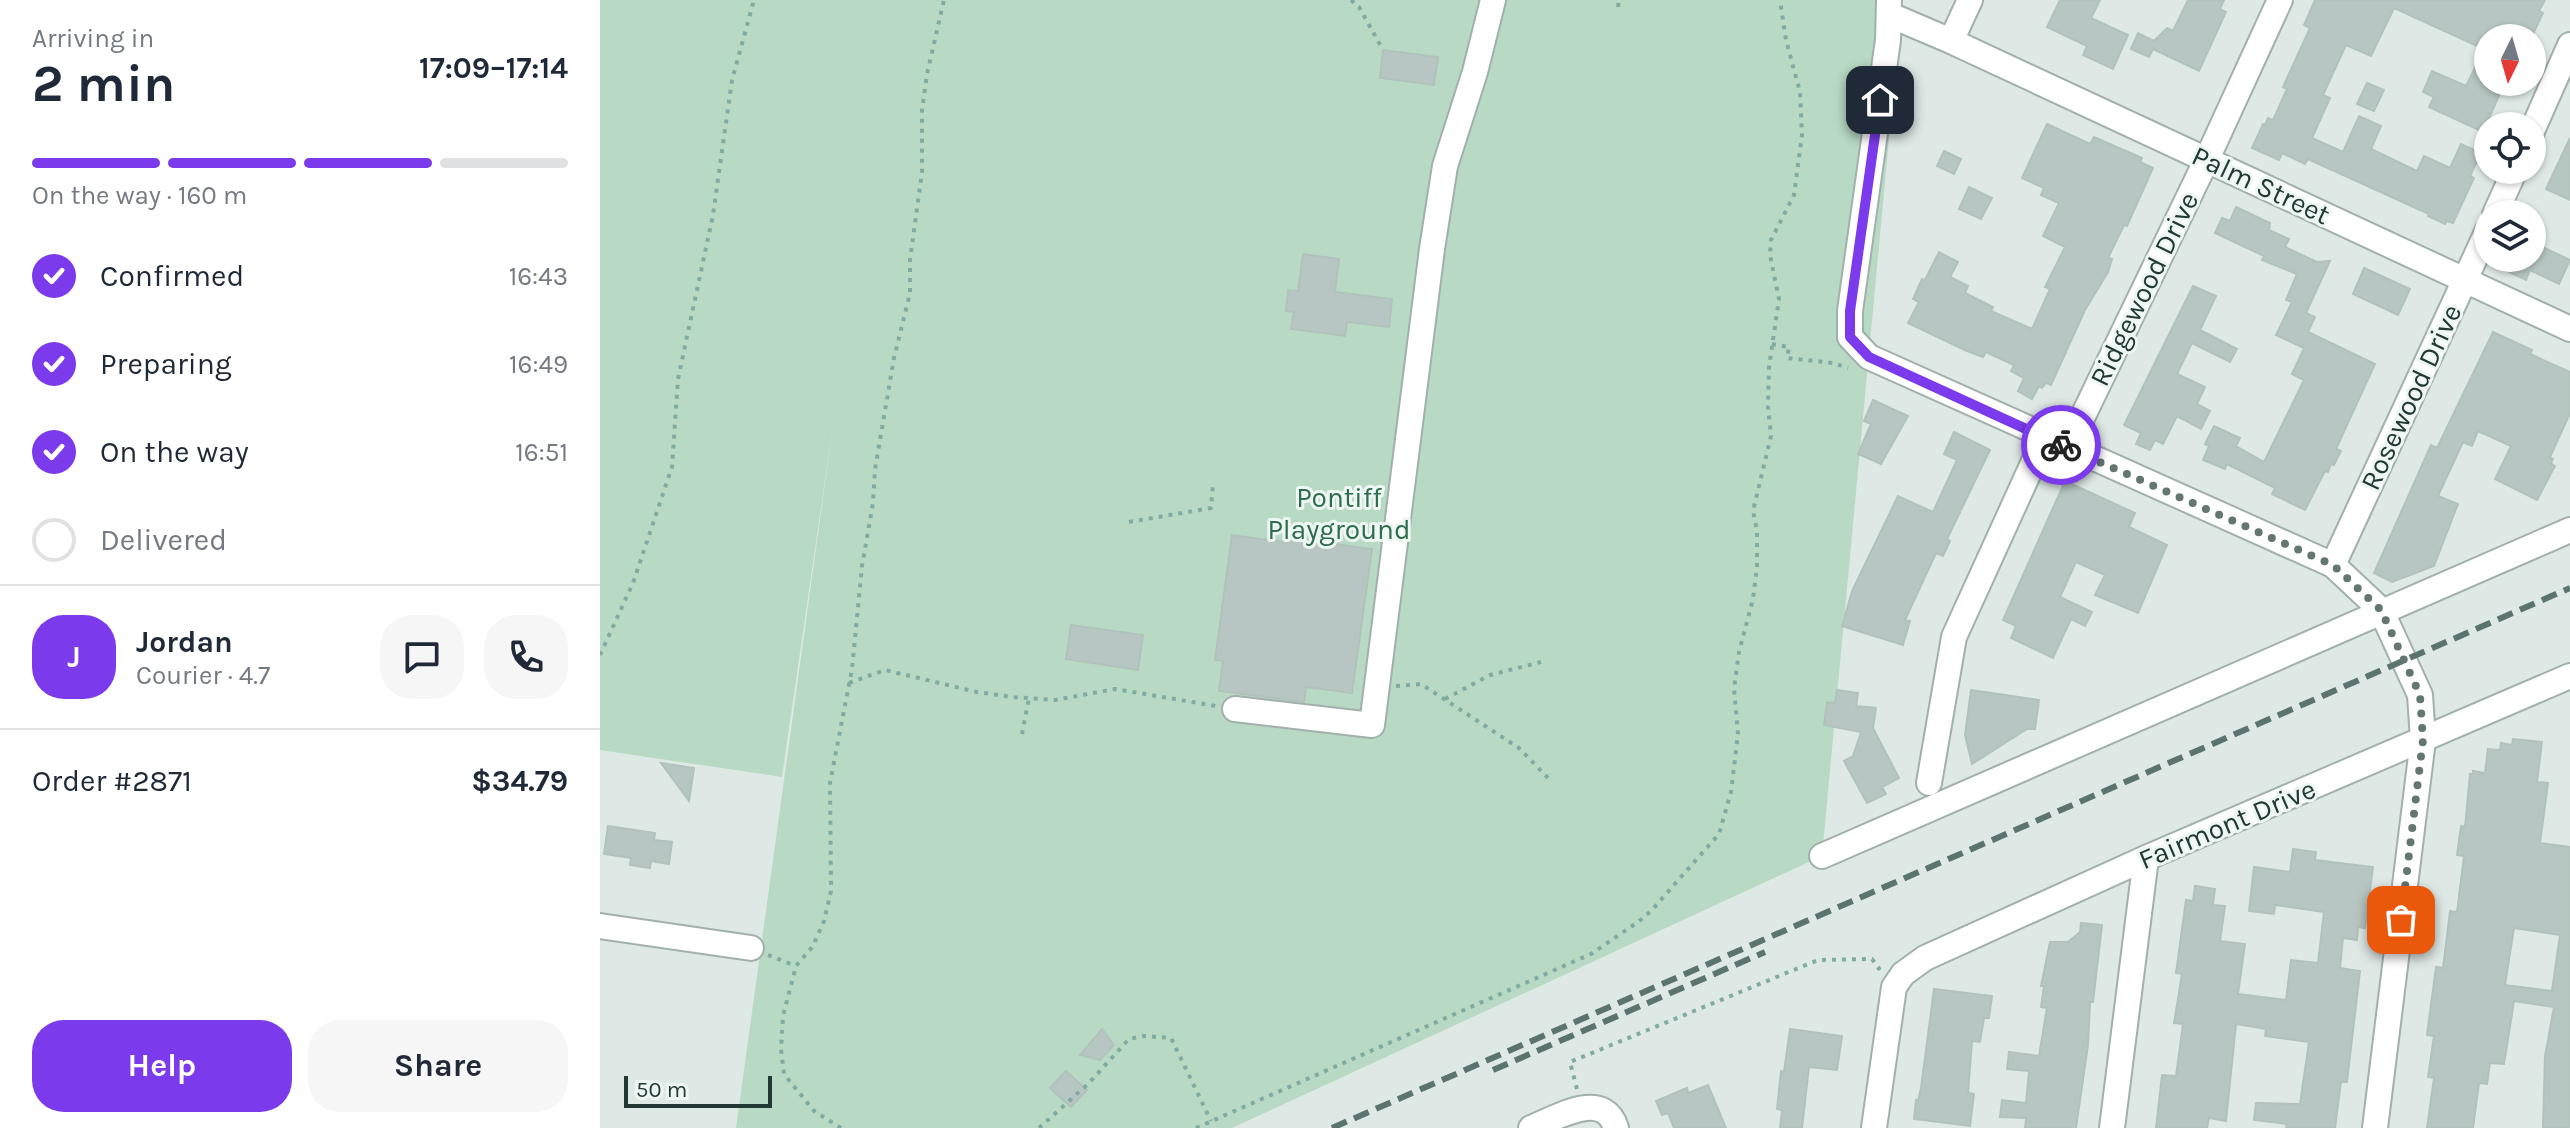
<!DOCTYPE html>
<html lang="en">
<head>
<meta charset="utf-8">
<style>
	:root { --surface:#fff; --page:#f6f6f7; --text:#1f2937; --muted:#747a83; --line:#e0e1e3; --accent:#7c3aed }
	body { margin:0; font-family:Karla,sans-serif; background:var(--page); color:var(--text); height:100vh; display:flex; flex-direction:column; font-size:30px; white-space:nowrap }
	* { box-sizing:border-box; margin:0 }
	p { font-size:26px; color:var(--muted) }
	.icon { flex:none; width:44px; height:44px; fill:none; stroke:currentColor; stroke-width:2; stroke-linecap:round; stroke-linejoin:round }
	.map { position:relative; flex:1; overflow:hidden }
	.panel { display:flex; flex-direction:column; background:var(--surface); width:600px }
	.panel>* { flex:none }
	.needle { width:52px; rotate:185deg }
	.controls { position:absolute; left:1874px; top:24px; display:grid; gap:16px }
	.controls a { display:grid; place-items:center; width:72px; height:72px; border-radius:50%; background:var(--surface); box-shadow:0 2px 6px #0004; font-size:40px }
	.scale { position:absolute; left:24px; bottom:20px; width:148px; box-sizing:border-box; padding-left:8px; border:4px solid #213834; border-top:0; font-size:22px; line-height:28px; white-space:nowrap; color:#213834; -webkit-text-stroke:6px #eef6f3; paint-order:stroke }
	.pin { position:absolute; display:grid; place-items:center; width:68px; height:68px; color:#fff; margin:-34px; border-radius:16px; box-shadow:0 4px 12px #0006 }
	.courier { position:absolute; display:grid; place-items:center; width:80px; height:80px; margin:-40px; border:6px solid #7c3aed; border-radius:50%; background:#fff; color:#222; box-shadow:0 2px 10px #0007 }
	.headline em { font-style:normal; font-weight:700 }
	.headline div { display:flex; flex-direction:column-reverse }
	.headline { display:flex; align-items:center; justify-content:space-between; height:136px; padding:0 32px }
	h1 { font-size:52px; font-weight:700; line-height:60px }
	.bar { display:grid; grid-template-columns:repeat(4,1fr); gap:12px 8px; align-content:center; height:96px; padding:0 32px }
	.bar i { height:10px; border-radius:6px; background:var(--line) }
	.bar .on { background:var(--accent) }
	.bar p { grid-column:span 4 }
	.line { display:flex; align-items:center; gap:20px; padding:0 32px; border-top:2px solid var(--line) }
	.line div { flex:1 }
	.round { display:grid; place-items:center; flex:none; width:84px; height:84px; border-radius:32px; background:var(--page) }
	ol { padding:0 32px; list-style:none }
	li { display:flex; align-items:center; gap:24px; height:88px }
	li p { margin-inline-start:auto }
	li .icon { padding:8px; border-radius:50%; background:var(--accent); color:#fff; stroke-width:4 }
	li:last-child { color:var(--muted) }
	li i { width:44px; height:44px; border:4px solid var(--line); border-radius:50% }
	.primary-button { display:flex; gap:16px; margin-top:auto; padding:16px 32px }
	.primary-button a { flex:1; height:92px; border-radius:32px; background:var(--accent); color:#fff; font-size:32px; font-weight:700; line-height:92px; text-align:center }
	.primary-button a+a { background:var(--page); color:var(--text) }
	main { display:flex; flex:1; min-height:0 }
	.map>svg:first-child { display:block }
</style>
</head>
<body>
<main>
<section class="panel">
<div class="headline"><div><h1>2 min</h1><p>Arriving in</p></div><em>17:09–17:14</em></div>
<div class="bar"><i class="on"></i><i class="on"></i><i class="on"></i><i></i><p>On the way · 160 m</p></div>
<ol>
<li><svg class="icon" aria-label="check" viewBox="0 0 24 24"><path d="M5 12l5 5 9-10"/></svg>Confirmed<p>16:43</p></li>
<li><svg class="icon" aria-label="check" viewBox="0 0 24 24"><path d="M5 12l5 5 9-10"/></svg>Preparing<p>16:49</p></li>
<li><svg class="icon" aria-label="check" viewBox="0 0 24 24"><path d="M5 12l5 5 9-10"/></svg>On the way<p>16:51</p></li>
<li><i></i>Delivered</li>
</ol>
<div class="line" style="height:144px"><b class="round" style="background:var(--accent);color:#fff">J</b><div><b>Jordan</b><p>Courier · 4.7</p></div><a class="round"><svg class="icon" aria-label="chat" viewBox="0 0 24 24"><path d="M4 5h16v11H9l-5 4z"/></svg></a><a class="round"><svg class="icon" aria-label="phone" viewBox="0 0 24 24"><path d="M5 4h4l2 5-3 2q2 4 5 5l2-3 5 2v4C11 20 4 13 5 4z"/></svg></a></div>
<div class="line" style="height:104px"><div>Order #2871</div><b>$34.79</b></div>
<div class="primary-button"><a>Help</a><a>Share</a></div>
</section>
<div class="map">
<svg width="1970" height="1128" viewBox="0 0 1970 1128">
	<rect width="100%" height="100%" fill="#dee9e5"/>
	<path fill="#b8dac4" d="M0 0H1302L1222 856 632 1128H136L233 425 182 777 0 750Z"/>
	<path fill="#b7c6c2" stroke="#b1c2bd" stroke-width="2" fill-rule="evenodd" d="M1460 0H1500L1491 18 1528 35 1513 69 1483 55 1487 46 1447 27Z
		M1588 0H1624L1620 9 1626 12 1599 71 1553 49 1549 57 1531 49 1538 33 1554 41 1567 28 1573 31Z
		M1715 0H1945L1939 11 1943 13 1931 38H1888V82H1905L1883 132 1829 107 1834 97 1823 92 1832 71 1866 86 1884 49 1794 8 1771 56 1746 45 1723 95 1730 98 1712 138 1743 152 1759 116 1781 126 1771 149 1817 171 1824 156 1850 168 1861 144 1881 153 1870 176 1874 178 1853 223 1847 221 1845 224 1828 216 1829 214 1708 159 1705 164 1682 153 1679 160 1652 148 1663 124 1665 125 1668 118 1673 120 1687 89 1683 87 1710 28 1704 25Z
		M783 50 838 57 834 85 780 78Z
		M1767 83 1784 90 1774 111 1757 104Z
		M1447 124 1490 144 1494 137 1542 158 1540 162 1553 168 1527 226 1524 225 1508 258 1512 259 1508 272 1485 310 1451 385 1446 383 1442 388 1439 386 1432 399 1418 391 1424 378 1411 371 1414 365 1386 352 1383 357 1367 351 1308 323 1319 302 1313 299 1322 279 1325 280 1339 252 1358 262 1350 277 1368 286 1365 293 1393 307 1391 311 1432 329 1450 289 1445 287 1465 247 1443 236 1459 203 1441 195 1444 188 1422 178Z
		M1970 138V200L1946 189Z
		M1344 151 1361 159 1354 174 1337 166Z
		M1369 187 1392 198 1381 219 1359 209Z
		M1636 207 1670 223 1669 230 1689 239 1685 247 1717 262 1730 261 1706 313 1715 317 1708 332 1775 364 1736 449 1741 451 1734 465 1731 464 1728 472 1725 471 1705 510 1672 494 1675 488 1627 464 1625 469 1603 460 1609 446 1605 444 1614 426 1640 438 1636 446 1664 462 1704 380 1692 374 1704 348 1676 335 1692 302 1686 300 1697 274 1662 260 1664 256 1615 233 1622 218 1630 221Z
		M1932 242 1970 260 1959 284 1930 270 1926 280 1909 272 1911 268 1900 258H1932Z
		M703 254 739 259 735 292 792 299 789 327 747 322 745 336 691 329 694 312 686 311 688 290 698 291Z
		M1764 268 1810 289 1798 315 1753 294Z
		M1593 286 1616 296 1600 330 1637 349 1630 362 1592 343 1577 374 1605 387 1597 404 1610 411 1601 429 1577 416 1563 444 1555 440 1550 450 1536 444 1541 433 1524 425Z
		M1893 332 1932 350 1930 354 1970 372V413L1950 457 1953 459 1951 464 1955 466 1937 500 1895 479 1911 446 1878 431 1872 446 1863 442 1838 496 1858 504 1834 566 1792 582 1774 573 1831 445 1837 448Z
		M1273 400 1308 416 1281 464 1258 454 1271 424 1264 421Z
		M1354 432 1390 450 1347 539 1350 541 1343 556 1336 553 1305 620 1310 621 1303 645 1242 626 1252 591 1298 496 1333 512 1357 460 1344 454Z
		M1465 481 1535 513 1529 527 1567 545 1538 613 1495 595 1505 575 1476 562 1460 597 1492 612 1485 626 1471 619 1453 658 1411 638 1416 626 1403 620Z
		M632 535 684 542 685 537 772 549 752 693 706 687 704 702 619 691 623 661 615 660Z
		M471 625 543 635 538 670 466 659Z
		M1237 690 1258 693 1256 706 1276 708 1273 728 1299 778 1282 787 1286 794 1267 803 1244 761 1253 756 1261 732 1224 725 1227 702 1235 703Z
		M1371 690 1439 700 1435 729H1427L1372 764 1365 735Z
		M1913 739 1942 742 1937 782 1948 783 1940 843 1970 847V1128H1943L1945 1056 1954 1007 1914 1001 1904 1064 1890 1063 1887 1084 1879 1083 1873 1128H1827L1834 1078 1828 1077 1834 1036 1827 1035 1836 967 1843 968 1850 911 1857 912 1864 856 1857 855 1861 826 1865 827 1870 774H1873V771L1885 773 1888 749 1900 750 1901 743 1912 745ZM1914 928 1960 935 1952 991 1905 985Z
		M61 763 94 768 89 801Z
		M8 826 55 833 54 840 72 842 69 864 51 861 50 868 30 865 31 858 4 854Z
		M1693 849 1716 852 1715 860 1773 867 1765 928 1758 927 1757 940 1743 938 1740 968 1760 971 1747 1082H1741L1735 1128H1686L1687 1124 1654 1120 1656 1103 1700 1104 1709 1042 1665 1036 1666 1029 1636 1024 1626 1121 1609 1118 1607 1128H1556L1562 1075 1576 1076 1583 1024 1574 1023 1582 974 1576 973 1586 900 1593 901 1595 886 1615 889 1613 905 1625 906 1620 941 1645 944 1638 994 1686 1000 1691 960 1718 963 1724 912 1675 905 1674 914 1649 911 1654 867 1690 872Z
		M1481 923 1502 925 1493 1002H1490L1488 1045 1476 1128H1425L1426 1118 1400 1117 1402 1100 1426 1103 1429 1071 1407 1069 1409 1052 1439 1056 1447 1008 1441 1007 1444 986H1441L1450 942H1468L1480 932Z
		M1334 989 1392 996 1389 1018H1384L1380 1042 1372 1041 1368 1093 1374 1094 1370 1126 1314 1119 1316 1100 1318 1101 1321 1088Z
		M502 1029 514 1045 500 1060 480 1055Z
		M1190 1029 1242 1036 1237 1070 1209 1067 1202 1128H1180L1182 1110 1177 1109 1181 1071 1184 1072Z
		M466 1071 487 1090 471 1107 450 1088Z
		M1108 1085 1126 1128H1074L1068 1113 1062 1115 1056 1101 1087 1088 1088 1093Z"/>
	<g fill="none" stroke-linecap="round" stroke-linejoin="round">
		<g stroke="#a2b0ac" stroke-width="28">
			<path id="minor" d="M1289 0 1288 40 1250 311V337L1269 357 1733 565 1781 610 1820 695 1823 740 1775 1128
				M1290 15 1351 41 1970 329
				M1351 41 1370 0
				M1932 131 1970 45
				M1895 214 1915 170
				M1468 447 1607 159 1680 0
				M1733 565 1888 230
				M635 709 772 725 832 249 845 166 875 72 893 0
				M1329 783 1354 637 1445 437
				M1222 856 1970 530
				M0 926 151 948
				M931 1128C956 1118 1004 1088 1016 1128
				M1274 1128 1294 987 1303 974 1325 958 1546 858 1970 676
				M1512 1128 1546 858"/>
		</g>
		<path stroke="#80aba2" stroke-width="4" stroke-dasharray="4 6" stroke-linecap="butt" d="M751 0 759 7 783 50
			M1018 7 1019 0
			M1172 344 1189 347 1187 358 1233 363 1248 368
			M529 522 611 508 613 484
			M0 655 33 583 72 467 78 379 113 215 132 80 154 0
			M249 683 285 670 377 692 412 697 455 700 515 689 616 706
			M796 686 821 684 919 748 948 778
			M845 699 890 675 941 662
			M422 734 429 698
			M168 955 196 966
			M977 1089 970 1062 1218 960 1272 959 1280 970
			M241 1128 214 1111 184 1074 181 1049 183 1016 196 966 213 946 224 921 231 891 230 783 252 669 262 566 273 503 275 469 294 358 310 293V260L322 172V110L327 74 344 0
			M439 1128 488 1084 529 1039 544 1036 571 1038 611 1121
			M596 1128 991 954 1038 922 1052 910 1119 834 1131 792 1138 734 1134 689 1139 652 1153 599 1157 567V530L1153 511 1171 436 1168 407 1169 367 1179 299 1170 255 1171 240 1194 195 1202 135 1200 92 1186 40 1180 0"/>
		<use href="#minor" stroke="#fff" stroke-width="24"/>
		<path stroke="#5b7470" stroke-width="6" stroke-dasharray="16 8" stroke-linecap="butt" d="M893 1070 1165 952
			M732 1128 1970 588"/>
	</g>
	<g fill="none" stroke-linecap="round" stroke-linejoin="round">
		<path stroke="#637672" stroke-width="8" stroke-dasharray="0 14.4" d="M1461 445 1733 565 1781 610 1820 695 1823 740 1801 920"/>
		<path stroke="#7c3aed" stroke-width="10" d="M1280 100 1250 311V337L1269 357 1461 445"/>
	</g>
	<g text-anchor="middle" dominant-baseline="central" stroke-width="6" stroke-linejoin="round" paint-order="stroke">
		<g font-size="28" fill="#213834" stroke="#eef6f3">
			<text transform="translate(1661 185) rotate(25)">Palm Street</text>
			<text transform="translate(1544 289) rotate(-64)">Ridgewood Drive</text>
			<text transform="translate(1811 397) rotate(-65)">Rosewood Drive</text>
			<text transform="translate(1627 824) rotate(-23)">Fairmont Drive</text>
		</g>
		<g font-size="28" fill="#2d6c4c" stroke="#eef6f3">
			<text x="739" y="497">Pontiff<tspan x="739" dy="32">Playground</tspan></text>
		</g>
	</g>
</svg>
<div class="controls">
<a><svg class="needle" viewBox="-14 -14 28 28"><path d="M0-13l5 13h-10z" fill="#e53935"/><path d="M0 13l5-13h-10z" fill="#747a83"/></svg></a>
<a><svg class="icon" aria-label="locate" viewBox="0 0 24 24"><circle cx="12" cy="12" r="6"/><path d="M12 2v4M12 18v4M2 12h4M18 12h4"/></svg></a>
<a><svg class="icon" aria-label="layers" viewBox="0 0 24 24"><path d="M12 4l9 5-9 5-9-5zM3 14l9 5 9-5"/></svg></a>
</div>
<div class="scale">50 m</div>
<div class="pin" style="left:1801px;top:920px;background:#ea580c"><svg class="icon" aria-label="bag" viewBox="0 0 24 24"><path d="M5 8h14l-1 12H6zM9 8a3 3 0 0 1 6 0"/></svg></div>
<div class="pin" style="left:1280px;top:100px;background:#1f2937"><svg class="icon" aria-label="home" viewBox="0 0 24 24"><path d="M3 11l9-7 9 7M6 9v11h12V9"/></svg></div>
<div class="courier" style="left:1461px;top:445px"><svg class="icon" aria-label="bike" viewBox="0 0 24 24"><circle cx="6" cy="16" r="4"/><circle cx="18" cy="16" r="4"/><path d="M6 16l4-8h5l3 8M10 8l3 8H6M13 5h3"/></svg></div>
</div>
</main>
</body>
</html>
